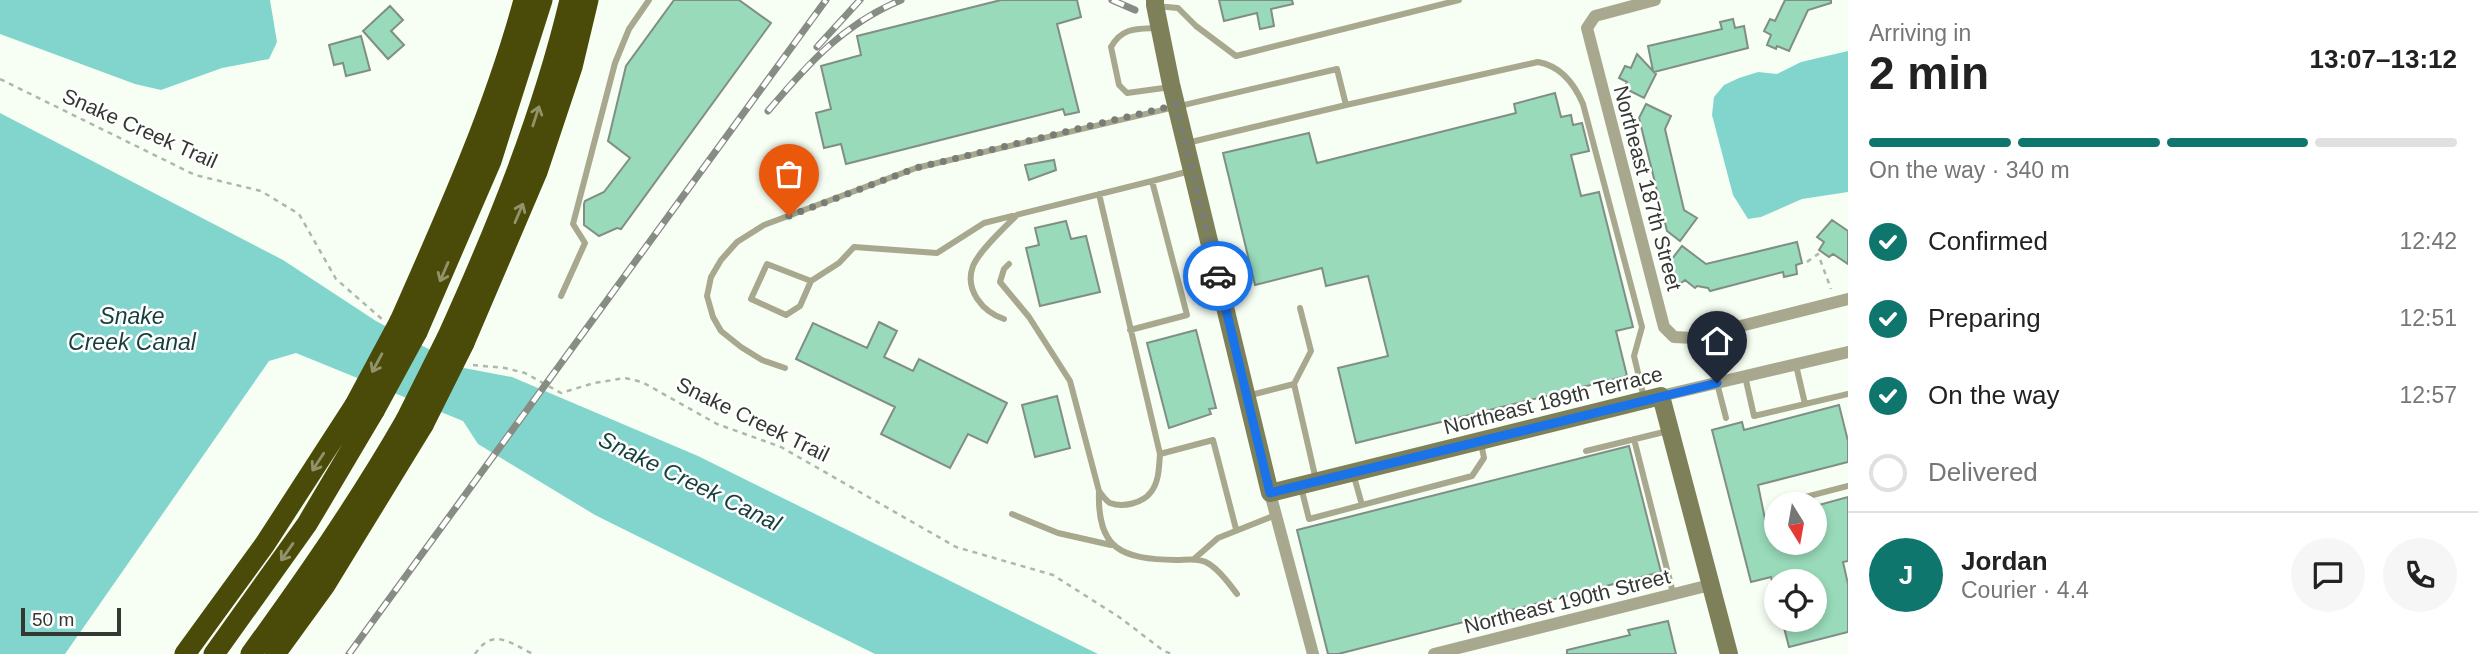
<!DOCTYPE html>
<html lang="en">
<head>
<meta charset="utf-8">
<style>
	:root { --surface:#fff; --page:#f6f6f6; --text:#222; --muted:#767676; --line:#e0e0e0; --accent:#0f766e }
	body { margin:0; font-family:Arial,sans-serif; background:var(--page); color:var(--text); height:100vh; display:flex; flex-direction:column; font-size:26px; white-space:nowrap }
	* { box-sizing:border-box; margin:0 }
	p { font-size:23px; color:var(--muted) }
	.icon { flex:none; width:38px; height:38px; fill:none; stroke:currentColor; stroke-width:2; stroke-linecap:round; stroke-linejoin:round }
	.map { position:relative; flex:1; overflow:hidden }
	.panel { display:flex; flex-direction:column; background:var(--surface); width:630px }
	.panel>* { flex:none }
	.needle { width:46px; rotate:169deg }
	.fabs { position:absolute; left:1764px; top:492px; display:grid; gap:14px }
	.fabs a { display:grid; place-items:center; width:63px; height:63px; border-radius:50%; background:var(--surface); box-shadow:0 4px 10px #0003; font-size:35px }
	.scale { position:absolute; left:21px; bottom:18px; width:100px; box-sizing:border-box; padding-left:7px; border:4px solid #343832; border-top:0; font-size:19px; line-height:24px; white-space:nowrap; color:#343832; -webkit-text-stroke:5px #fff; paint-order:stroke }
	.pin { position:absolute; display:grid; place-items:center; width:60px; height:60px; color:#fff; margin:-72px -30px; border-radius:50% 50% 50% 0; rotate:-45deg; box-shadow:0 0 7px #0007 }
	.pin .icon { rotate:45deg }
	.courier { position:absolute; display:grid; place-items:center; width:70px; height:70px; margin:-35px; border:5px solid #1a73e8; border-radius:50%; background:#fff; color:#222; box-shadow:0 2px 9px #0007 }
	.headline em { font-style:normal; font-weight:700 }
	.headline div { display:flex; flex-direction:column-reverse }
	.headline { display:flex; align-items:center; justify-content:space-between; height:119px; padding:0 21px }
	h1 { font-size:46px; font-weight:700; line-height:52px }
	.bar { display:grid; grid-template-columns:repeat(4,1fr); gap:10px 7px; align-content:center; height:84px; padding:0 21px }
	.bar i { height:9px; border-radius:5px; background:var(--line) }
	.bar .on { background:var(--accent) }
	.bar p { grid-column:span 4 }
	.line { display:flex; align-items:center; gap:18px; padding:0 21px; border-top:2px solid var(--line) }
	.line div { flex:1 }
	.round { display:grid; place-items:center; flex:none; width:74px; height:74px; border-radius:37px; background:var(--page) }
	ol { padding:0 21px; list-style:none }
	li { display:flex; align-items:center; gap:21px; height:77px }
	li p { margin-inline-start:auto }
	li .icon { padding:7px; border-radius:50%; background:var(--accent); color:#fff; stroke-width:4 }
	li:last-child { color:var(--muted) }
	li i { width:38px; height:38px; border:4px solid var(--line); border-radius:50% }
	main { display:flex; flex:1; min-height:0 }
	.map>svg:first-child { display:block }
</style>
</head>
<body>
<main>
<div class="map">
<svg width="1848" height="654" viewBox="0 0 1848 654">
	<rect width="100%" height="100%" fill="#f7fef3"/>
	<path fill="#82d5cd" d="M0 0H270L277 42 269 59 222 68 161 90 135 84 0 34Z
		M1848 51V192L1802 199 1761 217 1748 219 1733 195 1712 115 1714 97 1724 85 1739 78 1758 72 1777 74 1801 62Z
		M0 113 283 260 376 321 464 368 512 377 698 456 1098 654H875L595 515 478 444 463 421 296 353 269 361 65 654H0Z"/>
	<path fill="#98dab9" stroke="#808e86" stroke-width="2" d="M674 0H739L771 23 621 229 617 228 599 236 584 225V204L585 201 604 192 630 158 608 141 626 66Z
		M1001 0H1077L1081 17 1057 24 1079 112 1065 115 1063 109 846 164 841 144 824 148 816 113 831 109 821 66 861 55 857 36Z
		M1219 0H1292L1293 4 1271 9 1274 26 1260 29 1257 13 1224 21Z
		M1785 0H1831V3L1808 10 1789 51 1777 46 1776 49 1767 45 1771 35 1764 31 1770 19 1775 21Z
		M390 6 403 20 391 31 404 45 388 59 363 31Z
		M1733 19 1735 28 1744 26 1748 48 1654 72 1656 74 1644 98 1624 88 1627 82 1619 78 1625 66 1631 68 1637 54 1653 71 1648 46 1722 29 1720 22Z
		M361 36 370 70 346 76 343 63 334 65 329 45Z
		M1555 93 1561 117 1571 115 1573 125 1582 123 1589 151 1571 155 1581 196 1599 192 1633 327 1616 331 1627 376 1356 443 1338 368 1388 356 1368 276 1326 286 1322 268 1255 285 1223 153 1309 133 1317 163 1516 113 1514 104Z
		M1646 104 1671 116 1665 129 1684 210 1697 218 1680 241 1667 231 1639 118Z
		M1054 160 1056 170 1029 180 1025 165Z
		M1832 220 1848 231V264L1833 254 1829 257 1819 250 1824 242 1817 237Z
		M1066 221 1071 239 1086 236 1100 292 1040 306 1026 248 1039 245 1035 228Z
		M1797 242 1802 263 1796 265 1797 274 1784 277 1783 272 1710 291 1708 288 1697 286 1695 288 1685 280 1680 284 1669 275 1674 270 1668 264 1682 246 1706 264Z
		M879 322 897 331 884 357 913 371 919 359 1007 403 987 443 968 434 950 468 881 434 895 407 796 359 813 323 867 348Z
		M1196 330 1216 408 1209 409 1211 414 1169 428 1147 343Z
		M1057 396 1070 448 1035 457 1022 405Z
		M1839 405 1848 441V462L1758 485 1765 519 1776 516V542H1815V506L1848 497V561L1843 562 1848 584V632L1789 647 1782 620H1815V581H1772L1771 577 1751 582 1712 430 1742 422 1744 430Z
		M1629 446 1661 572 1338 654H1328L1297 530Z
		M1668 621 1676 654H1567V650L1630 635 1628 630Z"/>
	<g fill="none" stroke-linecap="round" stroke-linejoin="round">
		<path stroke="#b0b6ad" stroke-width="2.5" stroke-dasharray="5 5" stroke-linecap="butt" d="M0 79 195 175 261 191 299 214 336 279 383 320
			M1807 262 1818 254 1831 289
			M473 365 505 368 525 373 561 393 594 383 625 378 642 382 717 424 781 447 956 547 1053 575 1119 617 1164 651 1172 654
			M475 654C493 627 510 643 533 654"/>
		<path stroke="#a7a88e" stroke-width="6" d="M1156 6 1178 8 1196 26 1236 56 1459 0
			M1157 28C1137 29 1122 27 1111 47L1119 85 1127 93 1171 87
			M1346 105 1538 62C1561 66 1574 83 1583 104L1642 327 1634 356 1644 398
			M1009 264 1004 269 1000 282 1029 317 1070 381 1099 491C1102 495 1106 501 1110 503 1123 508 1143 503 1151 492 1159 482 1159 467 1160 454L1099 194
			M811 281 800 306 786 315 751 299 767 264 811 281 839 263 854 247 937 253 984 223 1152 181
			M561 296 585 243 573 224 615 63 629 29 649 0
			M1004 319C983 312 964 290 973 266 979 251 1005 227 1017 215
			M1130 330 1187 315 1152 181 1190 171
			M1796 365 1805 404
			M785 368 762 360 741 347 721 331 713 317 707 296 711 277 721 260 737 242 764 225 916 168 1337 69 1346 105 1187 143
			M1745 376 1754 416 1848 394
			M1717 383 1726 418
			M1294 384 1311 351 1300 308
			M1247 396 1294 384 1316 480
			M1634 439 1673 593
			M1586 451 1668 431
			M1160 454 1213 440 1236 529
			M1353 473 1362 505
			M1301 487 1309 519 1472 476 1484 458 1481 443
			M1099 491C1097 550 1122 559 1176 560 1189 560 1201 557 1212 566 1222 573 1230 585 1237 594
			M1778 504 1848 486
			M1012 514 1058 533 1111 545
			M1194 559 1218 538 1276 515"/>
		<path stroke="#a7a88e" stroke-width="12" d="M1655 0 1595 16 1587 28 1664 327 1674 337 1693 338 1848 299
			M1661 396 1848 352
			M1270 493 1313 654
			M1434 654 1710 585"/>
		<path stroke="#7e8059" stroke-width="18" d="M1155 0V5L1171 84 1270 493 1661 396 1729 654"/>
		<path stroke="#4a4b09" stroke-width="21" d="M400 321C446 217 494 111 524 0
			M417 332 491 161 542 0
			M447 338C497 228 542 117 570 0
			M464 343 537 172 572 67 588 0
			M185 654 265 544 355 405
			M214 654 307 524 374 411
			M251 654C306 578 359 502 406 420
			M275 654 325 585 423 425"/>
		<g stroke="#878c84" stroke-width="7">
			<path id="rail" d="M1112 0 1135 10
				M817 47 860 0
				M768 111C808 64 842 25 901 0
				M349 654 826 0"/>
		</g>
		<use href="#rail" stroke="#fff" stroke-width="4.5" stroke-dasharray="13" stroke-linecap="butt"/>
		<path stroke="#4a4b09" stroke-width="21" d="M355 405 400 321
			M374 411 417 332
			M406 420 447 338
			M423 425 464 343"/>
	</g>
	<defs><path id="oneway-shaft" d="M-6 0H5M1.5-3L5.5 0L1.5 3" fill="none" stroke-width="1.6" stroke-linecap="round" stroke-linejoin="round" transform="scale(1.75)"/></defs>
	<g stroke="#92936b">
		<use href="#oneway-shaft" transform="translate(536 116) rotate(-72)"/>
		<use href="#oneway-shaft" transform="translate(519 213) rotate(-67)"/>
		<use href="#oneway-shaft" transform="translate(444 272) rotate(113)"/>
		<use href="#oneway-shaft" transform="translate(377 363) rotate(118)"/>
		<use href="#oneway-shaft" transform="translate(318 462) rotate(123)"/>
		<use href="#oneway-shaft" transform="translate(287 552) rotate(125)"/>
	</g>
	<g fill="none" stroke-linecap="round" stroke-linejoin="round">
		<path stroke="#787d76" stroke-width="7" stroke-dasharray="0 12.6" d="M789 216 916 168 1176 105 1218 276"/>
		<path stroke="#1a73e8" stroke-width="9" d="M1218 276 1270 493 1717 383"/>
	</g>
	<g text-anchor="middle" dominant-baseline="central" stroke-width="5" stroke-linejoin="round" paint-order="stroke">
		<g font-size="21" fill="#343832" stroke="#fff">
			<text transform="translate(140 128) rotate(24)">Snake Creek Trail</text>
			<text transform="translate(1648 188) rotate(75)">Northeast 187th Street</text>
			<text transform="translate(1553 400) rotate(-14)">Northeast 189th Terrace</text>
			<text transform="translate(753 419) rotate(26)">Snake Creek Trail</text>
			<text transform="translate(1567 601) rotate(-14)">Northeast 190th Street</text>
		</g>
		<g font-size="23" font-style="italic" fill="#173f3c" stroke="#fff">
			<text x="132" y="316">Snake<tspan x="132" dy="26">Creek Canal</tspan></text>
			<text transform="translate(690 481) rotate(26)">Snake Creek Canal</text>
		</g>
	</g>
</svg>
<div class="fabs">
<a><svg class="needle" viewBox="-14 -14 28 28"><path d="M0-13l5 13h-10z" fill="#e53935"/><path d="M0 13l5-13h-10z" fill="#767676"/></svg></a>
<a><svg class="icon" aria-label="locate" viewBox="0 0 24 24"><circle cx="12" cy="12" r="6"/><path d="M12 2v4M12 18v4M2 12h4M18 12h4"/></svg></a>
</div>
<div class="scale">50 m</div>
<div class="pin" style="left:789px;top:216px;background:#ea580c"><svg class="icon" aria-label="bag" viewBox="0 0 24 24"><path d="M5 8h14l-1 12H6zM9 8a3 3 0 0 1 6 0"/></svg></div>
<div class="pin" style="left:1717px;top:383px;background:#1f2937"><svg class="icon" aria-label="home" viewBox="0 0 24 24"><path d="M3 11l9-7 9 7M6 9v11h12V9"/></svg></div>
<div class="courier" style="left:1218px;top:276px"><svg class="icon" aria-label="car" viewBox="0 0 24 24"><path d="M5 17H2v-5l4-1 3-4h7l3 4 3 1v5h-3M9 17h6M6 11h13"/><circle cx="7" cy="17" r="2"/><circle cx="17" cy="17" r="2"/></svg></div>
</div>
<section class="panel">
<div class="headline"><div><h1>2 min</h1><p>Arriving in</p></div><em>13:07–13:12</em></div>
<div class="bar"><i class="on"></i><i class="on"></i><i class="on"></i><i></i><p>On the way · 340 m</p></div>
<ol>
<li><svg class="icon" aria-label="check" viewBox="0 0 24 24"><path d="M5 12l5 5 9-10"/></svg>Confirmed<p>12:42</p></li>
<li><svg class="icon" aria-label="check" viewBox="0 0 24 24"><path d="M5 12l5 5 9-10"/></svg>Preparing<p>12:51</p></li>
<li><svg class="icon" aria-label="check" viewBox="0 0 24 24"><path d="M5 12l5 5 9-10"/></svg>On the way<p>12:57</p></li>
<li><i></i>Delivered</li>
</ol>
<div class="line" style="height:126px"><b class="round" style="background:var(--accent);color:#fff">J</b><div><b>Jordan</b><p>Courier · 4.4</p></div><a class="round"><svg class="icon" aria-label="chat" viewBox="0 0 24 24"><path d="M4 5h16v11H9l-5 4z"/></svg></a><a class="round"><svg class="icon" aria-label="phone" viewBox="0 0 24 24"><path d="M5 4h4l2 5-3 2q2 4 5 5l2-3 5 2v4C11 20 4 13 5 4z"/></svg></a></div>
</section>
</main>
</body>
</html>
